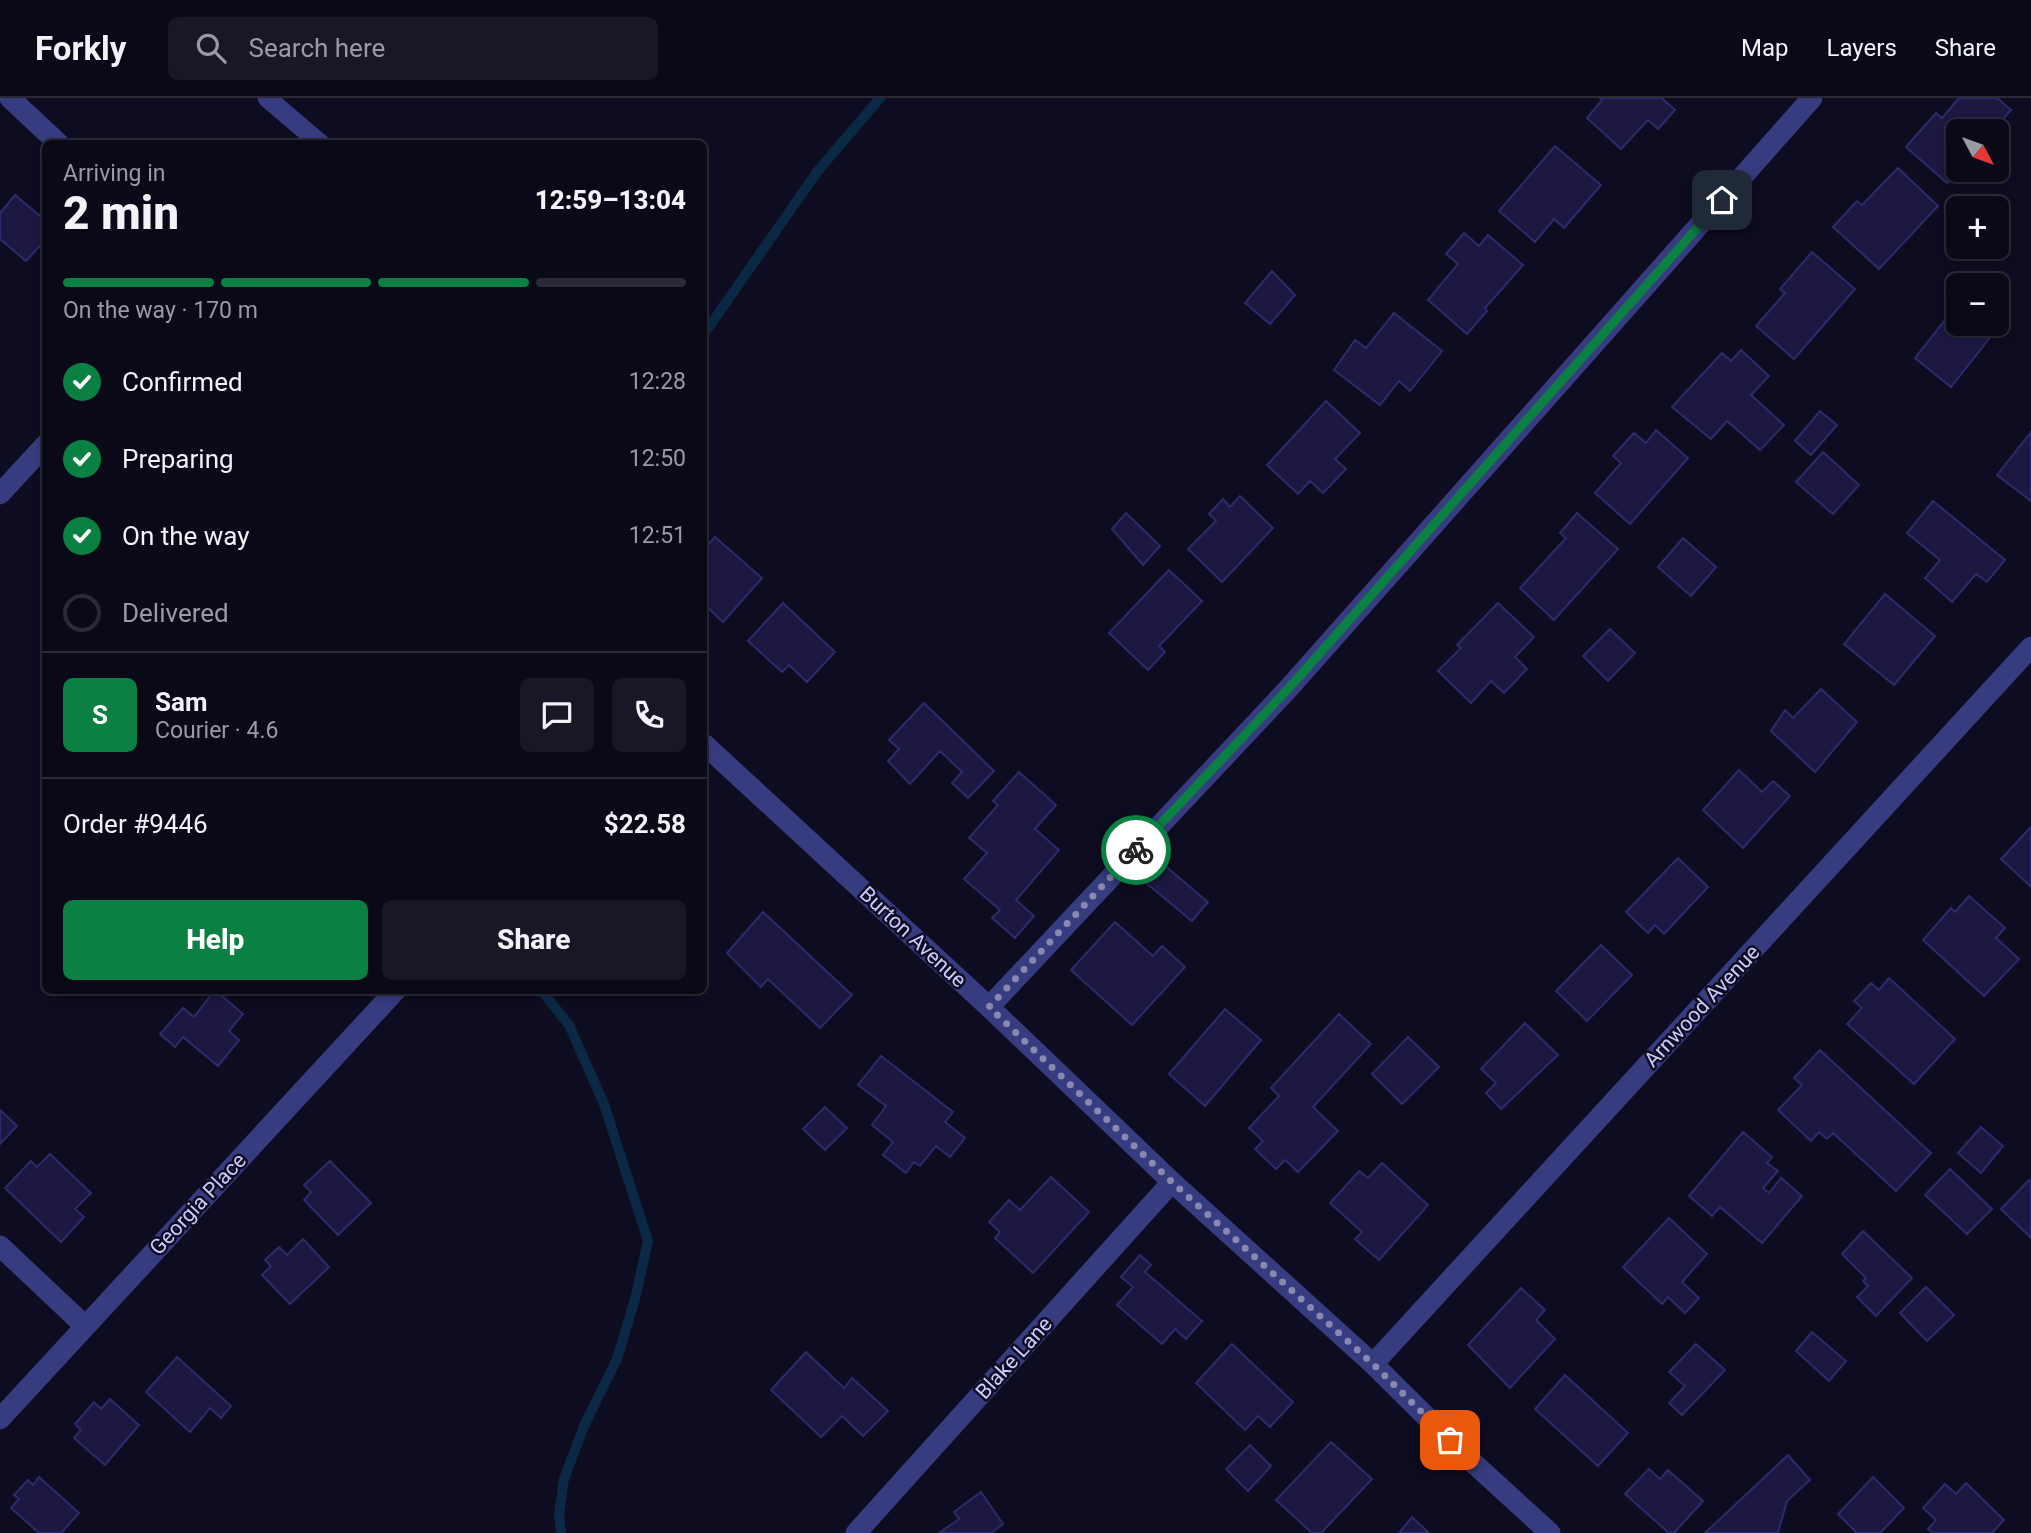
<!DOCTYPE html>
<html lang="en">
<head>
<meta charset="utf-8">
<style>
	:root { --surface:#0a0918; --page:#181725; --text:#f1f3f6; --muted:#999aa2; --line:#2a2a37; --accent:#0b8043 }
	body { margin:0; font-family:Roboto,sans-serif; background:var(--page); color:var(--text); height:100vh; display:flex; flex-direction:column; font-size:26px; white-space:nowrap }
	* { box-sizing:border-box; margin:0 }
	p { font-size:23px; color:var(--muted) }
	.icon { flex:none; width:38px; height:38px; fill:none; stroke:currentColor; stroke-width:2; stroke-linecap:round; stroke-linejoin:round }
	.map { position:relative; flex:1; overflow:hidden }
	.panel { position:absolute; left:42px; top:42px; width:665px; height:854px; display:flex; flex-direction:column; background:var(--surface); border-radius:10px; box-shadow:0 4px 10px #0003,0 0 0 2px var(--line) }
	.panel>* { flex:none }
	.needle { width:46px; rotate:131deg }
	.tools { position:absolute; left:1946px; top:21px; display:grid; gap:14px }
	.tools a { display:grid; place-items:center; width:63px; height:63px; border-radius:10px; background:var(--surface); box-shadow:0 4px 10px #0003,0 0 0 2px var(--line); font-size:35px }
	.pin { position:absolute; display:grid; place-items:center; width:60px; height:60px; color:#fff; margin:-30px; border-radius:14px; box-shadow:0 4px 10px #0006 }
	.courier { position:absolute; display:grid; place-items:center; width:70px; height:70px; margin:-35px; border:5px solid #0b8043; border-radius:50%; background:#fff; color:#222; box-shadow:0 2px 9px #0007 }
	.summary em { font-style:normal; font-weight:800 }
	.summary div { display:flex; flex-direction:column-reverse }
	.summary { display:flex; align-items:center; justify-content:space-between; height:119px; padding:0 21px }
	h1 { font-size:46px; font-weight:800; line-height:52px }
	.bar { display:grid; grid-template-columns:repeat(4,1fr); gap:10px 7px; align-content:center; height:84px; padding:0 21px }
	.bar i { height:9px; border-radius:5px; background:var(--line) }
	.bar .selected { background:var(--accent) }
	.bar p { grid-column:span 4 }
	.line { display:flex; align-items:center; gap:18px; padding:0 21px; border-top:2px solid var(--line) }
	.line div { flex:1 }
	.round { display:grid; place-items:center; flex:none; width:74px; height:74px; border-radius:10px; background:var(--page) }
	ol { padding:0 21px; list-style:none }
	li { display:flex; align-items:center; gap:21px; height:77px }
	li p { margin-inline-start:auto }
	li .icon { padding:7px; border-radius:50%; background:var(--accent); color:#fff; stroke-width:4 }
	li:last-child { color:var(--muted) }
	li i { width:38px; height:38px; border:4px solid var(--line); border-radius:50% }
	.action { display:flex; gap:14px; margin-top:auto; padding:14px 21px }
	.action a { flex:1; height:80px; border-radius:10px; background:var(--accent); color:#fff; font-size:28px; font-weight:800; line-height:80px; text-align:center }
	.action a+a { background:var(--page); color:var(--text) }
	header { display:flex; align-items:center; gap:42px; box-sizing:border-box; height:98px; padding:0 35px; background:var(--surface); border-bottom:2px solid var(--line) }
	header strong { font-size:33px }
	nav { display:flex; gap:38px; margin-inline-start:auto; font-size:24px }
	.search { width:490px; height:63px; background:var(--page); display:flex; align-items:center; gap:18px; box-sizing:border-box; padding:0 24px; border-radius:10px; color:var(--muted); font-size:26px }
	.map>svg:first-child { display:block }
</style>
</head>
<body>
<header>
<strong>Forkly</strong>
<div class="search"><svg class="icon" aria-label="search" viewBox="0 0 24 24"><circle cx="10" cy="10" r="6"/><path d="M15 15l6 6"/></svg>Search here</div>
<nav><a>Map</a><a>Layers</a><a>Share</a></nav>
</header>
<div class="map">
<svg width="2031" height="1435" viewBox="0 0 2031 1435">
	<rect width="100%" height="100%" fill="#0e0c20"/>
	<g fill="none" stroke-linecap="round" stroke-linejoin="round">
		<path stroke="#0b2845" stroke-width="10" d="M704 236 817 74 880 0
			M541 892 569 927 604 1006 648 1143 635 1201 617 1261 584 1328 564 1381 559 1417 561 1435"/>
	</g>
	<path fill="#1c1841" stroke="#302a6d" stroke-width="2" d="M1600 0H1662L1675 12 1658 31 1648 22 1621 51 1587 20 1602 2Z
		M1959 0H1997L2011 12 1992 33H1958V72L1947 85 1906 49 1936 15 1942 20Z
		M1555 48 1601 87 1564 130 1554 121 1535 144 1499 113Z
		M1898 70 1938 108 1879 171 1833 129 1857 103 1862 107Z
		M15 97 46 123V141L26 163 0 141V115Z
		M1464 135 1479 148 1488 137 1523 167 1485 210 1487 213 1467 236 1428 202 1458 166 1446 156Z
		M1812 154 1855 191 1794 261 1756 228 1785 195 1780 191Z
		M1272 173 1295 197 1270 226 1245 205Z
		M1956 208 1958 210V226H1978L1992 237 1951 289 1915 260Z
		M1394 215 1442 253 1410 293 1399 283 1380 307 1334 272 1355 242 1366 250Z
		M1741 252 1769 278 1751 297 1784 327 1760 352 1727 323 1711 341 1672 309 1722 255 1731 263Z
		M1326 303 1360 335 1335 361 1346 371 1323 395 1310 383 1298 396 1267 367Z
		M1820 313 1837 327 1811 357 1795 343Z
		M1656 332 1688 360 1630 426 1595 395 1621 365 1613 358 1634 335 1646 345Z
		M2031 334V403L1997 377Z
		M1823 354 1859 387 1833 416 1796 384Z
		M1240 398 1273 430 1222 484 1188 451 1216 423 1209 416 1223 401 1230 409Z
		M1933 403 2005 462 1987 484 1976 476 1952 504 1925 480 1940 462 1907 435Z
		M1126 415 1160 448 1143 467 1112 431Z
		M1577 415 1618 451 1554 522 1520 490 1566 440 1560 435Z
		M715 439 762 480 723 524 704 506V451Z
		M1683 440 1716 469 1691 498 1658 469Z
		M1169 472 1202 503 1159 548 1165 554 1148 572 1109 535Z
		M1885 496 1935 538 1894 587 1844 546Z
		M783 505 835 554 807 584 789 567 782 574 748 543Z
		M1498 505 1534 539 1515 559 1527 571 1504 595 1491 583 1471 605 1438 573 1461 550 1457 547Z
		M1610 531 1635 555 1608 583 1583 558Z
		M1821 591 1857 624 1815 674 1771 633 1785 612 1793 620Z
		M924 605 994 673 968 700 952 685 962 674 940 653 910 686 888 663 899 651 889 642Z
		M1739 672 1762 694 1773 683 1790 698 1743 750 1703 712Z
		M1019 674 1056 707 1035 731 1059 752 1016 802 1034 818 1015 840 992 820 1000 812 964 781 987 755 969 740 998 707 993 703Z
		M2031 729V789L2001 761Z
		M1678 760 1708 789 1664 836 1655 827 1648 835 1626 814Z
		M1163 766 1208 804 1192 823 1146 785Z
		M1969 798 2005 830 1996 840 2019 861 1984 898 1923 842 1951 810 1955 814Z
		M763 814 852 897 820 930 768 881 761 889 727 855Z
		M1115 824 1153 858 1162 848 1185 869 1132 927 1071 872Z
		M1601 847 1632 877 1587 923 1556 893Z
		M1889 880 1955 941 1914 986 1847 926 1862 910 1854 903 1871 885 1879 892Z
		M215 892 243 916 229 933 239 942 218 968 183 939 175 949 160 936 183 910 194 919Z
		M1225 911 1261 942 1205 1008 1169 976Z
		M1339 916 1371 946 1313 1009 1338 1033 1298 1074 1285 1062 1276 1071 1255 1051 1263 1043 1249 1030 1279 998 1271 990Z
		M1525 925 1558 957 1501 1011 1486 995 1496 985 1481 971Z
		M1408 939 1439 969 1402 1006 1372 976Z
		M1820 952 1931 1055 1896 1093 1833 1035 1827 1041 1819 1034 1811 1043 1778 1012 1802 987 1794 980Z
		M881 958 953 1014 945 1024 965 1040 950 1059 936 1048 920 1068 914 1064 906 1075 883 1057 893 1044 872 1027 886 1008 858 987Z
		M825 1009 847 1030 825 1052 803 1031Z
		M0 1012 17 1028 0 1046Z
		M1981 1029 2003 1048 1981 1075 1958 1055Z
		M1743 1034 1772 1059 1767 1065 1778 1073 1763 1090 1769 1095 1781 1080 1802 1098 1762 1145 1720 1109 1712 1118 1689 1098Z
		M50 1056 91 1095 75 1111 84 1119 61 1144 5 1090 31 1063 37 1069Z
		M330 1063 371 1105 338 1137 304 1102 311 1094 304 1087Z
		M1382 1065 1428 1107 1379 1162 1355 1141 1362 1134 1330 1105 1359 1073 1368 1080Z
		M1950 1071 1992 1111 1967 1136 1925 1097Z
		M1051 1079 1089 1114 1033 1175 995 1140 1000 1134 989 1124 1009 1102 1020 1112Z
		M2029 1082 2031 1084V1140L2001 1111Z
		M1669 1120 1707 1156 1682 1184 1699 1200 1685 1215 1668 1199 1662 1206 1623 1169Z
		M1863 1133 1912 1180 1876 1218 1857 1199 1868 1188 1863 1183 1866 1180 1842 1156Z
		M303 1141 329 1169 290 1206 262 1177 271 1168 265 1162 279 1149 287 1157Z
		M1140 1157 1151 1167 1145 1174 1202 1223 1186 1241 1175 1231 1162 1246 1117 1207 1133 1189 1121 1179Z
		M1926 1189 1954 1217 1927 1243 1900 1215Z
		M1521 1190 1545 1212 1536 1222 1555 1241 1510 1290 1468 1247Z
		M1812 1234 1846 1263 1829 1283 1796 1253Z
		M1232 1246 1293 1304 1270 1329 1258 1318 1245 1332 1196 1285Z
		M1696 1246 1725 1272 1682 1317 1669 1305 1685 1288 1669 1274Z
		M806 1254 844 1290 852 1280 888 1313 863 1338 842 1318 821 1339 771 1292Z
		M177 1259 231 1308 221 1320 210 1310 190 1334 146 1294Z
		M1565 1277 1628 1335 1598 1368 1535 1311Z
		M110 1301 139 1327 105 1367 74 1340 81 1332 75 1326 94 1304 101 1311Z
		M1331 1344 1372 1381 1321 1435H1312L1276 1402Z
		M1250 1347 1271 1368 1248 1393 1226 1371Z
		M1788 1357 1810 1382 1787 1403 1778 1435H1705Z
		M1649 1371 1660 1381 1668 1372 1703 1403 1674 1435H1669L1625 1396Z
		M39 1379 79 1415 61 1435H39L11 1410 19 1401 14 1397 28 1382 33 1387Z
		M1873 1379 1904 1410 1880 1435H1857L1838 1416Z
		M1966 1385 2004 1422 1992 1435H1933L1928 1431 1936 1422 1923 1410 1945 1386 1956 1396Z
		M981 1394 1003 1426 991 1435H939L959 1421 954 1414Z
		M1412 1419 1429 1435H1399Z"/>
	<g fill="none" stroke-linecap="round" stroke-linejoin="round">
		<path stroke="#373b80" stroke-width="19" d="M267 0 321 46"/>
		<path stroke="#373b80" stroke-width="21" d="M10 0 59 46
			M0 396 46 346
			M704 646 989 909 1172 1084 1373 1266 1469 1361 1550 1435
			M989 909 1288 591 1812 0
			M0 1148 85 1228
			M1373 1266 2031 549
			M0 1321 396 892
			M856 1435 1172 1084"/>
	</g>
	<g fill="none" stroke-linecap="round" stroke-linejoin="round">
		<path stroke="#8a88b1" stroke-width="7" stroke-dasharray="0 12.6" d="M1136 752 989 909 1172 1084 1373 1266 1450 1342"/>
		<path stroke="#0b8043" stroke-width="9" d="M1136 752 1288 591 1722 102"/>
	</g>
	<g text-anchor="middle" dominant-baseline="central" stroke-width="5" stroke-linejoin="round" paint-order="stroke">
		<g font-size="21" fill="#cccbff" stroke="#0e0c20">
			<text transform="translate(913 839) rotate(43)">Burton Avenue</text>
			<text transform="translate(1702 908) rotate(-47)">Arnwood Avenue</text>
			<text transform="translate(198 1106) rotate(-47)">Georgia Place</text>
			<text transform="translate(1014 1260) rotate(-48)">Blake Lane</text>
		</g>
	</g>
</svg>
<div class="tools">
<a><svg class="needle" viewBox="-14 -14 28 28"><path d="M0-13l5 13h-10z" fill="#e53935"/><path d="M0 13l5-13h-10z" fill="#999aa2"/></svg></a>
<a>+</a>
<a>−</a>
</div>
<div class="pin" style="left:1450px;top:1342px;background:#ea580c"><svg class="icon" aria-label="bag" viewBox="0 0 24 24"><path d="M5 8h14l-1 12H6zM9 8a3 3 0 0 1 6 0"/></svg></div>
<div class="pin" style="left:1722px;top:102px;background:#1f2937"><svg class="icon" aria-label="home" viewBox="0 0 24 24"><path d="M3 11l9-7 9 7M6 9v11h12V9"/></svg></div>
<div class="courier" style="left:1136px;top:752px"><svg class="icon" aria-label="bike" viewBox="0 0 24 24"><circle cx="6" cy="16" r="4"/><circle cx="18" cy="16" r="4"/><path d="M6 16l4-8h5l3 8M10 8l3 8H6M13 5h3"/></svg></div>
<section class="panel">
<div class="summary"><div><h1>2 min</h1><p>Arriving in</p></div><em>12:59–13:04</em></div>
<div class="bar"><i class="selected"></i><i class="selected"></i><i class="selected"></i><i></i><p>On the way · 170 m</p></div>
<ol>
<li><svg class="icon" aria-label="check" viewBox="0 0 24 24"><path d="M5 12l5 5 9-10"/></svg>Confirmed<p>12:28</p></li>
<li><svg class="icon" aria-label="check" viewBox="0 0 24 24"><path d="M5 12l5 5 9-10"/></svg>Preparing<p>12:50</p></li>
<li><svg class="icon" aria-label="check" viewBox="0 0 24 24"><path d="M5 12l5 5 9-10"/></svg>On the way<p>12:51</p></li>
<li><i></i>Delivered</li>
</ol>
<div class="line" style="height:126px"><b class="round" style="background:var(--accent);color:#fff">S</b><div><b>Sam</b><p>Courier · 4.6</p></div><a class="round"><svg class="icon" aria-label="chat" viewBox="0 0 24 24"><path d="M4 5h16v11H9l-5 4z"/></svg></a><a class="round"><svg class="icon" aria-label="phone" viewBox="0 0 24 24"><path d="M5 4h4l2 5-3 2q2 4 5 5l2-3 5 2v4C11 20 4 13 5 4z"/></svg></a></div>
<div class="line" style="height:91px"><div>Order #9446</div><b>$22.58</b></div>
<div class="action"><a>Help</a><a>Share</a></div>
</section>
</div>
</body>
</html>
